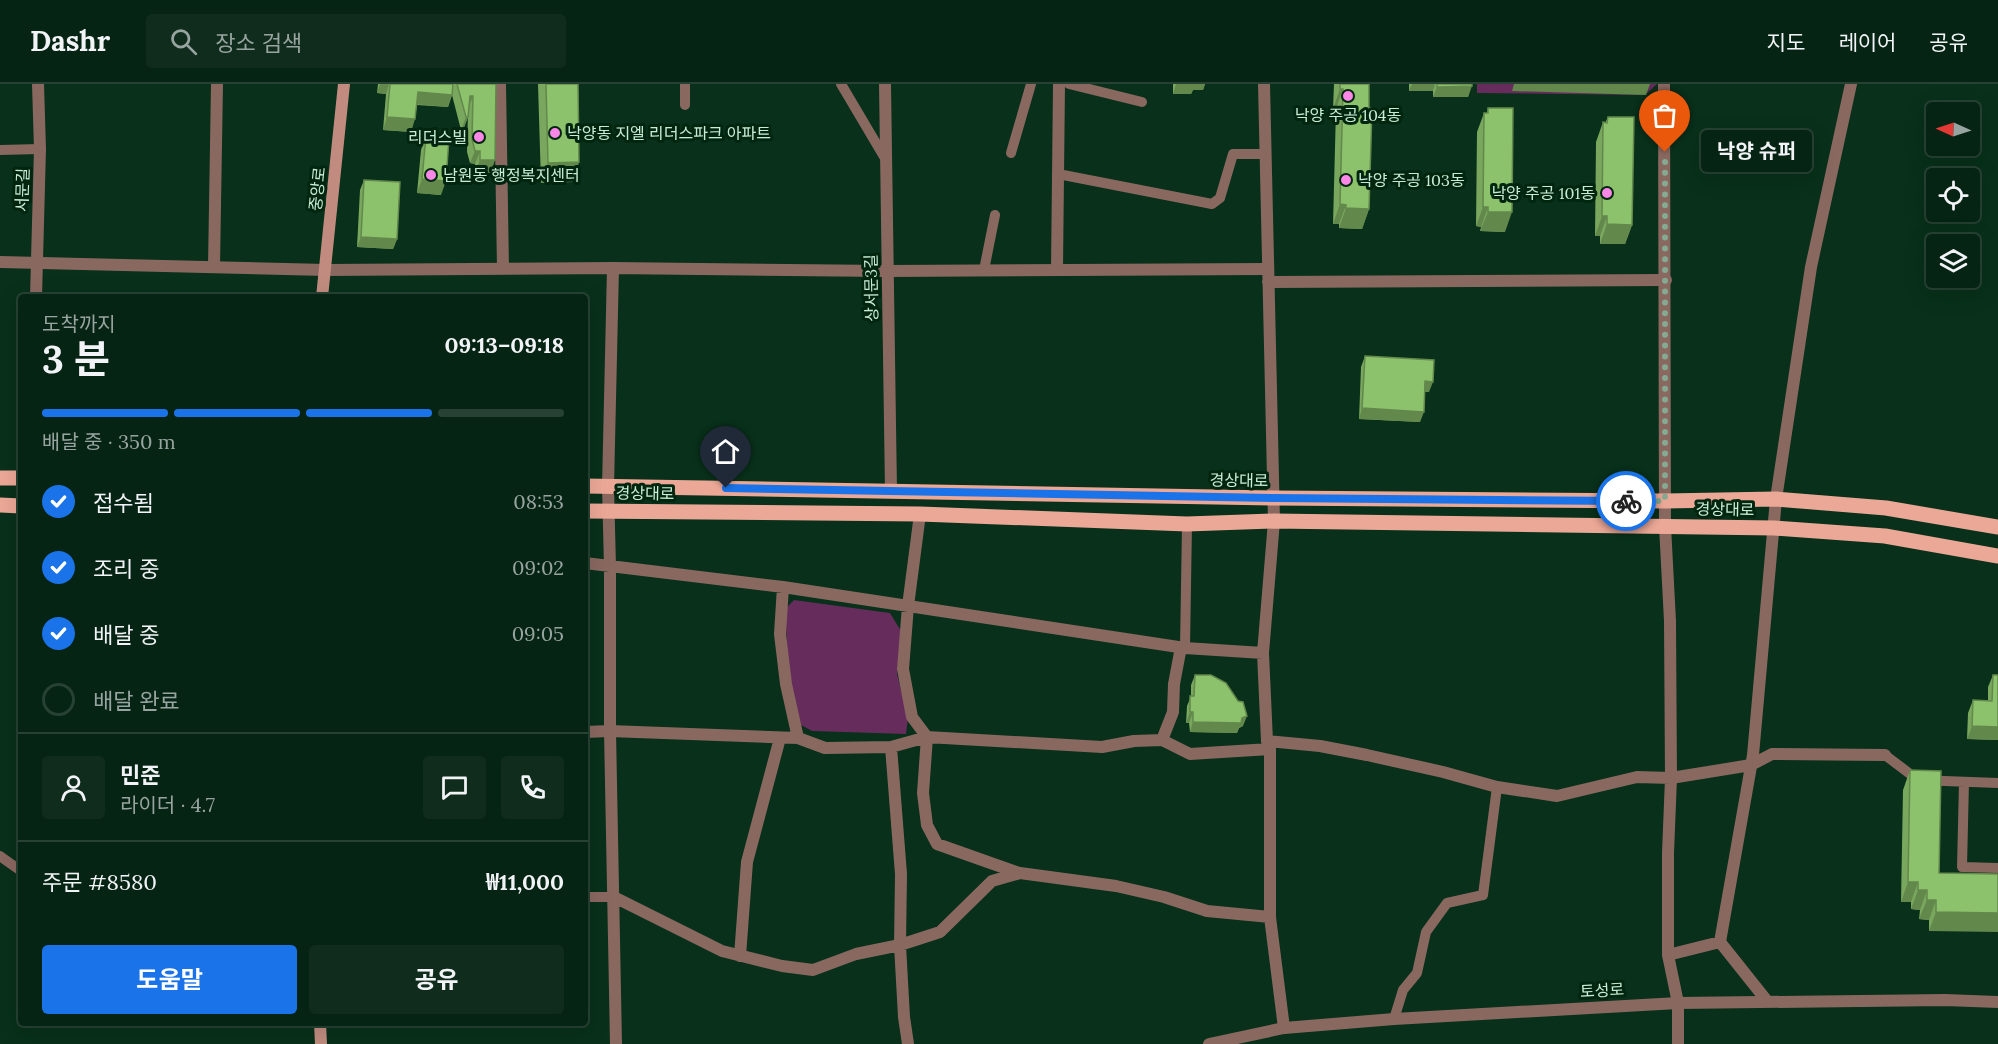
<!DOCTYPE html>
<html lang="ko">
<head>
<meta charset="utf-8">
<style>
	:root { --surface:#062414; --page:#0f2c1d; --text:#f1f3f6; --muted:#98a4a0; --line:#274134; --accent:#1a73e8 }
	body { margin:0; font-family:Lora,"Noto Sans KR",serif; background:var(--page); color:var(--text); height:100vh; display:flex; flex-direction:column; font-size:22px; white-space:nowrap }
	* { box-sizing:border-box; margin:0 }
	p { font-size:20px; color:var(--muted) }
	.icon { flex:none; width:33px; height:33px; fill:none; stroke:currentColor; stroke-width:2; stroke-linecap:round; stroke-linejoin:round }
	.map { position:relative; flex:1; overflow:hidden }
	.side { position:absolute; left:18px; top:210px; width:570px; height:732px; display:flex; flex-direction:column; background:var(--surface); border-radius:6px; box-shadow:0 6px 24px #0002,0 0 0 2px var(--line) }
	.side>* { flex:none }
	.needle { width:39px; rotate:273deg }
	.controls { position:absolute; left:1926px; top:18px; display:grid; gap:12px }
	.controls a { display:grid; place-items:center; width:54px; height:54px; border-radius:6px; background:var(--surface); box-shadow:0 6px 24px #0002,0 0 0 2px var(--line); font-size:30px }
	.pin { position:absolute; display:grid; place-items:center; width:51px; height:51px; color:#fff; margin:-62px -26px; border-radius:50% 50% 50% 0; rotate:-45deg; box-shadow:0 0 6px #0007 }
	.pin .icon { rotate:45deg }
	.courier { position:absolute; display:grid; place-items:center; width:60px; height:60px; margin:-30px; border:4px solid #1a73e8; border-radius:50%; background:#fff; color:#222; box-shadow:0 2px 8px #0007 }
	.bubble { position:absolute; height:42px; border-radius:6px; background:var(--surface); box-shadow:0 6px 24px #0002,0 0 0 2px var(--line); font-size:20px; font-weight:700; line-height:42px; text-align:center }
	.overview em { font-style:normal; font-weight:700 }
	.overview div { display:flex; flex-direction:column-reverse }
	.overview { display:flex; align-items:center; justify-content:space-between; height:102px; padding:0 24px }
	h1 { font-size:39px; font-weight:700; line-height:45px }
	.bar { display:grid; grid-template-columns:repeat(4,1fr); gap:9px 6px; align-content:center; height:72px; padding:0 24px }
	.bar i { height:8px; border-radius:4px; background:var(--line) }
	.bar .current { background:var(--accent) }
	.bar p { grid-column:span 4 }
	.line { display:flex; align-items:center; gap:15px; padding:0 24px; border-top:2px solid var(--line) }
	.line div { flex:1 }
	.round { display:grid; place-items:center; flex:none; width:63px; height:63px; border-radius:6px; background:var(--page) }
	ol { padding:0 24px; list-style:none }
	li { display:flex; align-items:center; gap:18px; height:66px }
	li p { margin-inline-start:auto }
	li .icon { padding:6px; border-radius:50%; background:var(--accent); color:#fff; stroke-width:4 }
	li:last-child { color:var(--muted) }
	li i { width:33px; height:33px; border:3px solid var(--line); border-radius:50% }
	.cta { display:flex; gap:12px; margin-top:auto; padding:12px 24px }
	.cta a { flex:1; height:69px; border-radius:6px; background:var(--accent); color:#fff; font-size:24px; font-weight:700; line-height:69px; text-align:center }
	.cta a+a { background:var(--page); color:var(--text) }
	header { display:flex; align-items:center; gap:36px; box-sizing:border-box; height:84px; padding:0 30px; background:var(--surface); border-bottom:2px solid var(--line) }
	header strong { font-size:28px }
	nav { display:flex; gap:33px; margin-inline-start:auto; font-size:21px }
	.search { width:420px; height:54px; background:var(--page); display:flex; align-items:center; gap:15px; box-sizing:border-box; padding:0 21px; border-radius:6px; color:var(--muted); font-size:22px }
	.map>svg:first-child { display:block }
</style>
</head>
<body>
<header>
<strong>Dashr</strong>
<div class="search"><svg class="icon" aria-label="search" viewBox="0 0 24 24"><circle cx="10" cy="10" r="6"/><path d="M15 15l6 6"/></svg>장소 검색</div>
<nav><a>지도</a><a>레이어</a><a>공유</a></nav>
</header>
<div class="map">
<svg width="1998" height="960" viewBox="0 0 1998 960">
	<rect width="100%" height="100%" fill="#08301a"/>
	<path fill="#662c5c" d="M1477 0H1657L1645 11 1477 9Z
		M794 516 890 529 901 547 897 590 908 634 906 650 812 647 801 641 789 594 785 525Z"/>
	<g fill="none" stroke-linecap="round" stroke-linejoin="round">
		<path stroke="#896860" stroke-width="10" d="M841 0 886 76
			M1069 0 1142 18
			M685 21V0
			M0 66 40 65
			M1011 69 1031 0
			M1058 90 1212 120 1220 114 1233 70H1265
			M984 186 995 131
			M1185 564 1187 440
			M1885 671 1918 696 1998 699
			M1964 698 1962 783 1998 784
			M0 772 21 787
			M585 813H614
			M1394 935 1403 906 1417 889 1426 848 1447 819 1483 811 1497 703"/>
		<path stroke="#896860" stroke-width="12" d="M500 0 503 185
			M1664 0 1665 442 1670 537 1671 694 1751 681 1772 670 1885 671
			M0 178 326 186 613 184 887 187 1267 185
			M214 183 217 0
			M613 184 608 403 610 483V647L616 960
			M1057 186 1059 0
			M920 430 908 522 903 585 912 633 927 653 923 709 927 741 937 760 1019 789
			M585 479 783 503 1185 564 1263 569 1267 657 1320 662 1367 671 1443 688 1497 703 1557 712 1637 693 1671 694 1668 769V871L1720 858
			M783 503 780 550 786 600 798 654
			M1263 569 1274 437
			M585 648 610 647 798 654 825 664 891 663 927 653 1102 663 1134 657 1162 656 1173 628 1174 600 1181 563
			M1162 656 1190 670 1270 665
			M1267 657 1270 665V833L1284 944
			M891 663 901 790 900 861 904 933 908 960
			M614 813 722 867 782 882 813 886 856 870 900 861 940 848 992 797 1020 789 1116 802 1164 813 1207 827 1270 833
			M1668 871 1678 919V960
			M740 872 747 778 780 654
			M1767 917 1720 858 1753 671 1776 415 1811 183 1851 0"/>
		<path stroke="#896860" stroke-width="12" d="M885 0 891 407
			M1264 0 1274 437
			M1268 198 1666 196
			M36 213 40 65 38 0
			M1209 960 1284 944 1394 935 1678 919 1945 916 1998 918"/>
		<path stroke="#c18c7f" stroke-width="12" d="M322 213 344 0
			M320 939 321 960"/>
		<path stroke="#eca897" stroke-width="15" d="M0 394H21
			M585 402 1274 414 1665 417 1776 415 1886 424 1998 443
			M0 421 21 422
			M585 427 920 430 1187 440 1274 437 1774 444 1885 452 1998 472"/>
	</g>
	<path fill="#79a75d" d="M378 0H496L491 89H475V80L470 79 467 68 468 25V33L463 46H461L452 11 448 23 417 21 411 48 383 46 386 10 377 9Z
		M538 0H578L579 78 572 98 541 99Z
		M1173 0H1205L1203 6H1193L1191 10H1173Z
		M1334 0H1369V125L1362 145 1339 144V140H1333L1336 25H1333Z
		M1409 0H1472L1468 13H1433V7H1409Z
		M1488 24 1505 148 1480 147 1481 143 1476 142 1477 48 1484 29H1487Z
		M1608 33 1632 141 1625 160H1600V152H1595L1596 58 1603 38 1605 39Z
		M426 52 441 111 417 109 421 66Z
		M364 96 397 155 393 165 357 163 360 106Z
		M1365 272 1429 308H1425L1420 338 1359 335 1361 283Z
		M1195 591 1243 642 1239 644 1237 649 1190 648 1189 639H1186L1187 622 1191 612V601Z
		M1993 591H1998V656L1967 655 1968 629 1973 616 1988 617V603Z
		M1910 686 1939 789 1998 790 1929 847V836L1919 835 1920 826 1911 825V818H1901L1903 706Z"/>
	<path fill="#63884c" d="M380 0H389L386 10 377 9Z
		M1176 0H1205L1203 6H1193L1191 10H1173Z
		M1412 0H1435L1433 7H1409Z
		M1514 0H1650L1646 11 1512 7Z
		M1472 2 1468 13H1433L1437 3Z
		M1340 5H1343L1336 25H1333Z
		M418 8 452 11 448 23 413 20Z
		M470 12H473L468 25Z
		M387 33 415 35 411 48 383 46Z
		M466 33H468L463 46H461Z
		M475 67H480L475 80 470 79Z
		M480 76H495L491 89H475Z
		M579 78 572 98 541 99 548 79Z
		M422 95 446 97 441 111 417 109Z
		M1340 120 1346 121 1339 140H1333Z
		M1483 123H1488L1481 143 1476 142Z
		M1346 124 1369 125 1362 145 1339 144Z
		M1488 128H1512L1505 148 1480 147Z
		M1602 132H1607L1600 152H1595Z
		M1607 140 1632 141 1625 160H1600Z
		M361 153 397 155 393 165 357 163Z
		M1425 297 1433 298 1429 308H1422Z
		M1362 324 1424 328 1420 338 1359 335Z
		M1190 628H1193L1189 639H1186Z
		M1247 632 1243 642 1239 644 1237 649 1190 648 1193 638 1242 634Z
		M1972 642 1998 643V656L1967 655Z
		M1908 798H1918L1911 818H1901Z
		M1918 806H1927L1920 826 1911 825Z
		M1927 816H1936L1929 836 1919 835Z
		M1936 828 1998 829V848L1929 847Z"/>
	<path fill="#8dc26c" stroke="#63884c" stroke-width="1.5" d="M390 0H453L452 11 418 8 415 35 387 33Z
		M457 0H496L495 76H480V67H475L472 55 473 12H470L468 33H466Z
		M546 0H578L579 78 548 79Z
		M1340 0H1369V24H1372L1369 125 1346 124V121L1340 120 1343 5H1340Z
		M1437 0H1472V2L1437 3Z
		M1488 24H1513L1512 128H1488V123H1483L1484 29H1488Z
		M1608 33H1634L1632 141 1607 140V132H1602L1603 38 1607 39Z
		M426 52 449 54 446 97 422 95Z
		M364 96 400 98 397 155 361 153Z
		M1365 272 1434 276 1433 298 1425 297 1424 328 1362 324Z
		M1195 591H1211L1226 599 1238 617 1243 618 1247 632 1242 634 1241 639 1193 638V628H1190V612H1194Z
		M1993 591H1998V643L1972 642 1973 616 1992 617Z
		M1910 686 1941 687 1939 789 1998 790V829L1936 828V816H1927V806H1918V798H1908Z"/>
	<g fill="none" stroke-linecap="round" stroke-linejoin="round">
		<path stroke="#85aa92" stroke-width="6" stroke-dasharray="0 10.8" d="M1626 417H1665V68"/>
		<path stroke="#1a73e8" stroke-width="8" d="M726 404 1274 414 1626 417"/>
	</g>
	<g fill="#fb87e6" stroke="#002610" stroke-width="2">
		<circle cx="1348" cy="12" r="6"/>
		<circle cx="555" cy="49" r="6"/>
		<circle cx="479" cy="53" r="6"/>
		<circle cx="431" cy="91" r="6"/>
		<circle cx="1346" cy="96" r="6"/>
		<circle cx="1607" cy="109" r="6"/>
	</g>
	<g text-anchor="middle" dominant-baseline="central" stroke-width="6" stroke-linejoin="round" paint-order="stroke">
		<g font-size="16" fill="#c8ecd3" stroke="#002610" text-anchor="start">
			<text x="1348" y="31" text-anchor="middle">낙양 주공 104동</text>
			<text x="567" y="49">낙양동 지엘 리더스파크 아파트</text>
			<text x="467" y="53" text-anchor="end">리더스빌</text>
			<text x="443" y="91">남원동 행정복지센터</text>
			<text x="1358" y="96">낙양 주공 103동</text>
			<text x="1595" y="109" text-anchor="end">낙양 주공 101동</text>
		</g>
		<g font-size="16" fill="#c8ecd3" stroke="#002610">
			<text transform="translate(317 105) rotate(-84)">중앙로</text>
			<text transform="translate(22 106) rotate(-88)">서문길</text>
			<text transform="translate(871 204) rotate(-91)">상서문3길</text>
			<text transform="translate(1239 396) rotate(1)">경상대로</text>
			<text transform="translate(645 409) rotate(1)">경상대로</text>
			<text transform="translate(1725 425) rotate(1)">경상대로</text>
			<text transform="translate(1602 906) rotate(-3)">토성로</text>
		</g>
	</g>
</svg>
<div class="controls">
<a><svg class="needle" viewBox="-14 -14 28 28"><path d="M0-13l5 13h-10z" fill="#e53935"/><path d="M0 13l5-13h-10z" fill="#98a4a0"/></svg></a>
<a><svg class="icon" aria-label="locate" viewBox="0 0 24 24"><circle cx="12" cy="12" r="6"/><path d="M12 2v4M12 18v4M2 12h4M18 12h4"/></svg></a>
<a><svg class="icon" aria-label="layers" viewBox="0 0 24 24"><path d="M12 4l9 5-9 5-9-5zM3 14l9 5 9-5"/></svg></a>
</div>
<div class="pin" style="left:1665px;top:68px;background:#ea580c"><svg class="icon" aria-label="bag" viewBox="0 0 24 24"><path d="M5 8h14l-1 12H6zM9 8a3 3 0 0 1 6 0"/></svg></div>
<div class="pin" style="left:726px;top:404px;background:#1f2937"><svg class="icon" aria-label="home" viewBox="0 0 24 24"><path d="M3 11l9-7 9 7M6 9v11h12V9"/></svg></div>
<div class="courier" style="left:1626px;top:417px"><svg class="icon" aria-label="bike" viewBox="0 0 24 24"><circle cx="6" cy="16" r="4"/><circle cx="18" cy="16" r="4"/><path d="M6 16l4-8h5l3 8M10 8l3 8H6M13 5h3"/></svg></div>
<div class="bubble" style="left:1701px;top:46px;width:111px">낙양 슈퍼</div>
<section class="side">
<div class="overview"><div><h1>3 분</h1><p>도착까지</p></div><em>09:13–09:18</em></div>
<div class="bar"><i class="current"></i><i class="current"></i><i class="current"></i><i></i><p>배달 중 · 350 m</p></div>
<ol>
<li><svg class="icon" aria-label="check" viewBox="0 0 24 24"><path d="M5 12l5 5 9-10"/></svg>접수됨<p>08:53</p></li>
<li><svg class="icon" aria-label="check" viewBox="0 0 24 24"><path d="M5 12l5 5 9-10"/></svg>조리 중<p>09:02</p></li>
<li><svg class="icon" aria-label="check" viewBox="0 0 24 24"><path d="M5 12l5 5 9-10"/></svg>배달 중<p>09:05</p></li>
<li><i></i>배달 완료</li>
</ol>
<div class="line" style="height:108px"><a class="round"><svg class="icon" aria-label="person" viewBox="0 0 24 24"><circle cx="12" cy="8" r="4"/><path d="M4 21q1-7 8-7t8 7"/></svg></a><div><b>민준</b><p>라이더 · 4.7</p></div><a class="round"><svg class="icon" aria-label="chat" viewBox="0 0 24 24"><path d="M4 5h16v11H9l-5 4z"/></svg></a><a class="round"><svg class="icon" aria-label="phone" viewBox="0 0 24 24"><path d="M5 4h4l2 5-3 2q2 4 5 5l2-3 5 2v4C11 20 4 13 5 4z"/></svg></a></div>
<div class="line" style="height:78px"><div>주문 #8580</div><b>₩11,000</b></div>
<div class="cta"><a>도움말</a><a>공유</a></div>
</section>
</div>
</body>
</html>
